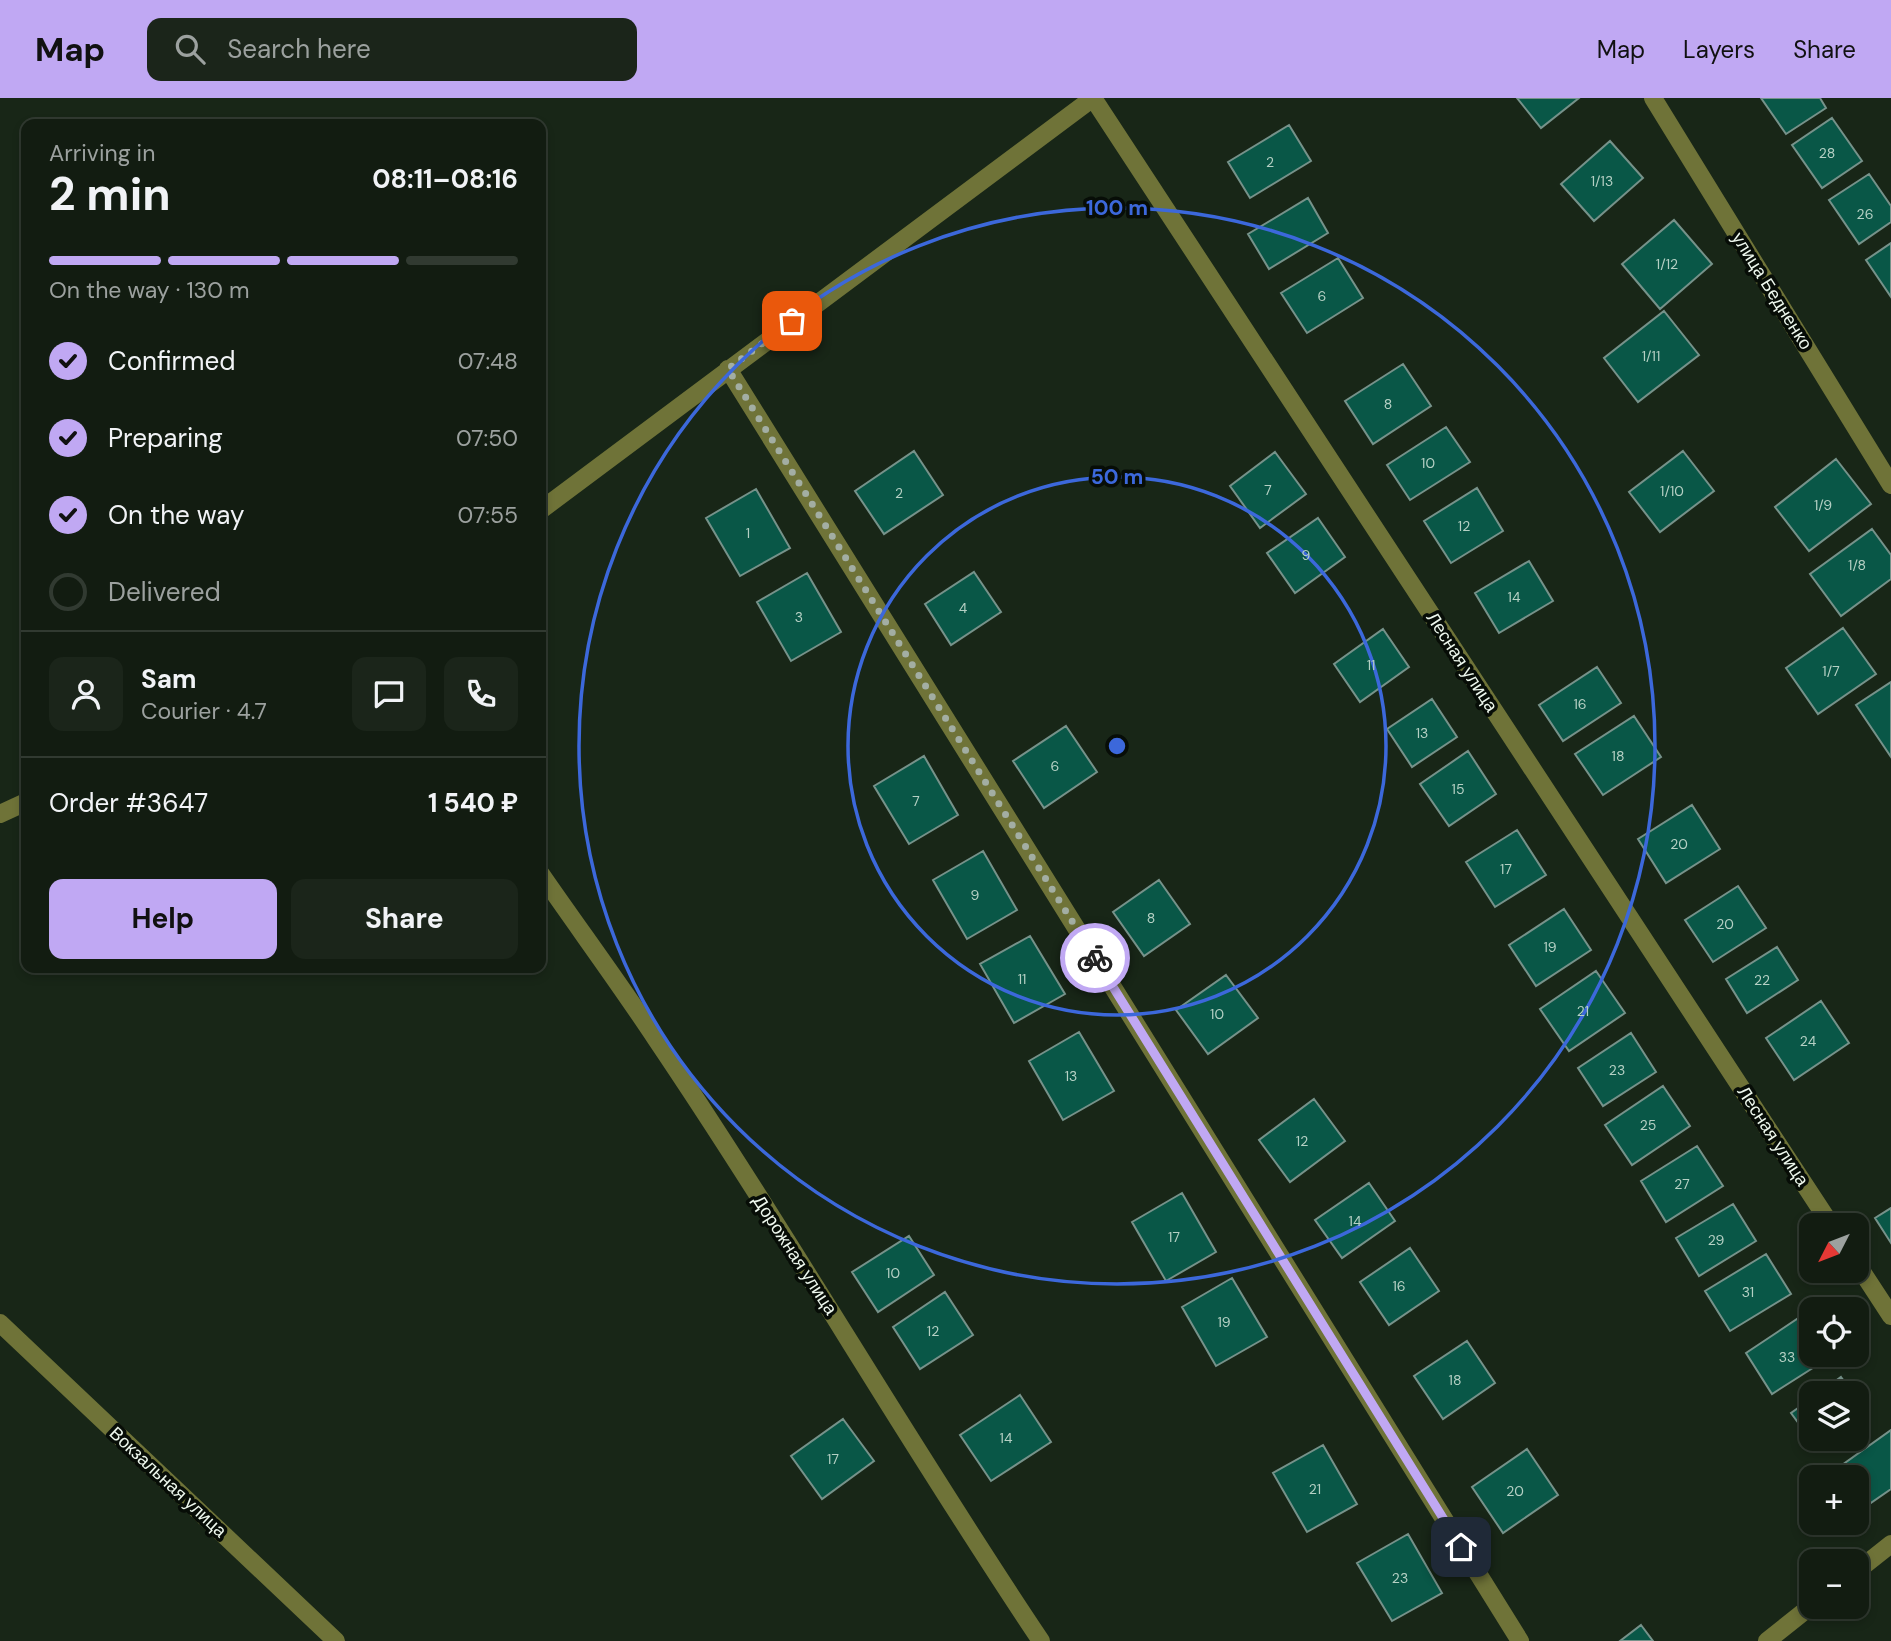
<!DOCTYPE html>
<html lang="en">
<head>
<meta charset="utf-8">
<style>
	:root { --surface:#121c11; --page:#1b251a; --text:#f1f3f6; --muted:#9ca19f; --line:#313a31; --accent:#c0a8f3 }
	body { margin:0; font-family:"DM Sans",sans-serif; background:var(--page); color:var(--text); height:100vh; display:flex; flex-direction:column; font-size:26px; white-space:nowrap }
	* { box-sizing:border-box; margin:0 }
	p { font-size:23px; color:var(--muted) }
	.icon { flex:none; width:38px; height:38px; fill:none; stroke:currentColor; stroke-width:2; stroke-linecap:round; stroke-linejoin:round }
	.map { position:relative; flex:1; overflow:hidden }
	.drawer { position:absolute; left:21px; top:21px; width:525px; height:854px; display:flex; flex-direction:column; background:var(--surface); border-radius:14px; box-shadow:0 4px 10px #0003,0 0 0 2px var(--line) }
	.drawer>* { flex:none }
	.needle { width:46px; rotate:228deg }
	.controls { position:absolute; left:1799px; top:1115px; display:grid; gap:14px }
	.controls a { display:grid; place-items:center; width:70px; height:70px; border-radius:14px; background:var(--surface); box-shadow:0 4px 10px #0003,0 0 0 2px var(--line); font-size:35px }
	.pin { position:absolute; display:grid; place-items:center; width:60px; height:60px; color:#fff; margin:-30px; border-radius:14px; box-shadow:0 4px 10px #0006 }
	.courier { position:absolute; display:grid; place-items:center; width:70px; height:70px; margin:-35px; border:5px solid #c0a8f3; border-radius:50%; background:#fff; color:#222; box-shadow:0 2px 9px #0007 }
	.summary em { font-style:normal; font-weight:700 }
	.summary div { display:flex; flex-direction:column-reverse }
	.summary { display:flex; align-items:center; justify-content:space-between; height:119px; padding:0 28px }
	h1 { font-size:46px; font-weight:700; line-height:52px }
	.bar { display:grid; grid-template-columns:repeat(4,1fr); gap:10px 7px; align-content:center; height:84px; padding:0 28px }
	.bar i { height:9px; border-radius:5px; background:var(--line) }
	.bar .current { background:var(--accent) }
	.bar p { grid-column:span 4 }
	.line { display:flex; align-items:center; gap:18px; padding:0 28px; border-top:2px solid var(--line) }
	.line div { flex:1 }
	.round { display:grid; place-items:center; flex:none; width:74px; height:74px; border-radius:14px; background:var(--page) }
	ol { padding:0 28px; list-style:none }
	li { display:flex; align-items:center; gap:21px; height:77px }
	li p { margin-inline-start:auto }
	li .icon { padding:7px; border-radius:50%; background:var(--accent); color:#111; stroke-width:4 }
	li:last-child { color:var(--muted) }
	li i { width:38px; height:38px; border:4px solid var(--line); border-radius:50% }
	.action { display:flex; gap:14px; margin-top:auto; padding:14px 28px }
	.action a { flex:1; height:80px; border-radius:14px; background:var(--accent); color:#111; font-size:28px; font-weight:700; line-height:80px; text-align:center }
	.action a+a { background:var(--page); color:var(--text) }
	header { display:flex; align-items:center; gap:42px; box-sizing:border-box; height:98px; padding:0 35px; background:var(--accent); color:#111 }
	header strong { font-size:33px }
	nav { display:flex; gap:38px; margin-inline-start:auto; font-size:24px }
	.search { width:490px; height:63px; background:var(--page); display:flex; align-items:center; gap:18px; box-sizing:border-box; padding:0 24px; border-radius:14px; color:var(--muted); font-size:26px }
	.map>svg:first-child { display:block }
</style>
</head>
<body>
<header>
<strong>Map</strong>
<div class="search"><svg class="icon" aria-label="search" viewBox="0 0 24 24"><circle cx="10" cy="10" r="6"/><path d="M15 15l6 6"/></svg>Search here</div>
<nav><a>Map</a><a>Layers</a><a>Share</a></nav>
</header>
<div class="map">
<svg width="1891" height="1543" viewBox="0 0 1891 1543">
	<rect width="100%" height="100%" fill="#182617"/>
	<path fill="#095747" stroke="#76928a" stroke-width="2" d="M1517 0H1579L1541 30Z
		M1761 0H1820L1826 10 1786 36Z
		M1832 20 1862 63 1822 90 1792 47Z
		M1289 27 1311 63 1250 100 1228 64Z
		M1610 43 1643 80 1594 123 1561 86Z
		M1869 76 1891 108V124L1859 146 1829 102Z
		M1308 100 1328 135 1269 171 1248 136Z
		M1674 122 1712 166 1660 211 1622 166Z
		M1891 145V199L1866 162Z
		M1338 160 1363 200 1307 235 1281 195Z
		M1664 213 1699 257 1638 304 1604 260Z
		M1403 266 1431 308 1373 346 1345 303Z
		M1446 329 1470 364 1410 402 1387 367Z
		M914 353 943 397 884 436 855 393Z
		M1683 353 1714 393 1660 434 1629 394Z
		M1275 354 1306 396 1260 430 1230 388Z
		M1836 361 1871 406 1809 453 1775 409Z
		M1477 390 1503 433 1451 465 1424 423Z
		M756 391 790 450 740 478 706 420Z
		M1318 420 1345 459 1295 495 1267 455Z
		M1872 431 1891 457V481L1841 518 1810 476Z
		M1529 463 1553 503 1499 535 1475 495Z
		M974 474 1001 514 951 547 925 506Z
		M807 475 841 534 791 563 757 504Z
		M1843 530 1876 576 1818 616 1786 570Z
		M1383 531 1409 569 1360 604 1334 566Z
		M1597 569 1621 605 1563 643 1539 607Z
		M1891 584V659L1856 607Z
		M1432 601 1457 639 1412 669 1387 631Z
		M1634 618 1661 659 1603 697 1575 656Z
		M1066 628 1097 674 1044 710 1013 663Z
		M1468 653 1496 696 1449 728 1420 686Z
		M924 658 958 717 909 746 874 688Z
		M1692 707 1720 751 1666 785 1638 741Z
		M1517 732 1546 777 1495 809 1466 764Z
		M983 753 1017 812 967 841 933 782Z
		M1159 782 1190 826 1144 858 1113 814Z
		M1738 788 1766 830 1713 864 1685 822Z
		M1564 811 1591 852 1536 888 1509 847Z
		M1030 838 1065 896 1014 925 980 866Z
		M1777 849 1798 882 1747 915 1726 881Z
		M1596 873 1625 915 1569 953 1540 911Z
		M1226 877 1258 920 1208 956 1176 912Z
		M1821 903 1849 945 1794 982 1766 940Z
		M1079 934 1114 993 1063 1022 1029 963Z
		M1631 935 1656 974 1603 1008 1578 970Z
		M1663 988 1690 1028 1632 1067 1605 1027Z
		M1314 1001 1345 1043 1290 1084 1259 1042Z
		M1697 1048 1723 1088 1666 1124 1641 1083Z
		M1369 1085 1395 1123 1342 1160 1315 1122Z
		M1182 1095 1216 1154 1166 1183 1132 1124Z
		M1733 1106 1756 1143 1699 1178 1676 1140Z
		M1891 1110V1145L1875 1120Z
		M909 1138 934 1177 878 1214 852 1174Z
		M1410 1150 1439 1193 1389 1227 1360 1184Z
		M1766 1156 1791 1196 1730 1233 1705 1193Z
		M1232 1180 1267 1239 1216 1268 1182 1209Z
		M945 1194 973 1237 920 1271 893 1229Z
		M1800 1219 1811 1236V1256H1824L1827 1261 1772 1296 1746 1255Z
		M1467 1243 1495 1285 1443 1321 1414 1278Z
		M1841 1279 1853 1295H1819Z
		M1020 1297 1051 1344 991 1383 960 1337Z
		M1811 1301V1340H1836L1819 1353 1791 1315Z
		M1857 1301 1869 1318 1857 1326Z
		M843 1321 874 1363 822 1401 791 1358Z
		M1891 1332V1391L1862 1411 1857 1404V1379H1840L1835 1372Z
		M1323 1347 1357 1406 1307 1434 1273 1375Z
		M1527 1351 1558 1397 1503 1435 1472 1389Z
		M1408 1436 1442 1495 1392 1523 1357 1465Z
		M1641 1527 1653 1543H1620Z"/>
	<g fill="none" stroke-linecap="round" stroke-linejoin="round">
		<path stroke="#6f7338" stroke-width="18" d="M1093 0 1831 1127
			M1653 0 1891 387
			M728 271 1520 1543
			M541 412 1093 0
			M0 716 26 704
			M541 776C579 831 619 885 656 941 789 1138 908 1345 1041 1543
			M1857 1166 1891 1218
			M0 1225 336 1543
			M1857 1473 1891 1446
			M1767 1543 1811 1508"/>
	</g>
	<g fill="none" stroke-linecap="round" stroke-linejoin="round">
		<path stroke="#a3aea3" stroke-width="7" stroke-dasharray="0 12.6" d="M792 223 728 271 1095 860"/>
		<path stroke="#c0a8f3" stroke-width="9" d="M1095 860 1461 1449"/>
	</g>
	<g fill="none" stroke="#3c68db" stroke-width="3.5">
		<circle cx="1117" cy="648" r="269"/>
		<circle cx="1117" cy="648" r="538"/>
	</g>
	<g text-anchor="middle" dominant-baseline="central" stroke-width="7" stroke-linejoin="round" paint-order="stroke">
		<g font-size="14" fill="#b5d0c4">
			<text x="1827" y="55">28</text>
			<text x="1270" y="64">2</text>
			<text x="1602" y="83">1/13</text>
			<text x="1865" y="116">26</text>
			<text x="1667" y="166">1/12</text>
			<text x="1322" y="198">6</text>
			<text x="1651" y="258">1/11</text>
			<text x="1388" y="306">8</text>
			<text x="1428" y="365">10</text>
			<text x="1268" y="392">7</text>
			<text x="1672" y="393">1/10</text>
			<text x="899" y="395">2</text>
			<text x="1823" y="407">1/9</text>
			<text x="1464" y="428">12</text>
			<text x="748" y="435">1</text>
			<text x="1306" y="457">9</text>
			<text x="1857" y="467">1/8</text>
			<text x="1514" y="499">14</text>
			<text x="963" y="510">4</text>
			<text x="799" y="519">3</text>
			<text x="1371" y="567">11</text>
			<text x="1831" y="573">1/7</text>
			<text x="1580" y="606">16</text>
			<text x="1422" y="635">13</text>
			<text x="1618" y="658">18</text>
			<text x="1055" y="668">6</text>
			<text x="1458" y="691">15</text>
			<text x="916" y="703">7</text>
			<text x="1679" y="746">20</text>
			<text x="1506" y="771">17</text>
			<text x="975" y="797">9</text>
			<text x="1151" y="820">8</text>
			<text x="1725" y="826">20</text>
			<text x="1550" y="849">19</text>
			<text x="1022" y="881">11</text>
			<text x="1762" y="882">22</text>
			<text x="1583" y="913">21</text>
			<text x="1217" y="916">10</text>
			<text x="1808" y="943">24</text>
			<text x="1617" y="972">23</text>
			<text x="1071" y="978">13</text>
			<text x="1648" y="1027">25</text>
			<text x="1302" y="1043">12</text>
			<text x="1682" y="1086">27</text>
			<text x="1355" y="1123">14</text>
			<text x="1174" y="1139">17</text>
			<text x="1716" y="1142">29</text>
			<text x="893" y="1175">10</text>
			<text x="1399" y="1188">16</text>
			<text x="1748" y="1194">31</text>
			<text x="1224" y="1224">19</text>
			<text x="933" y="1233">12</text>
			<text x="1787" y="1259">33</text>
			<text x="1455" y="1282">18</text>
			<text x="1006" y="1340">14</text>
			<text x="833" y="1361">17</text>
			<text x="1315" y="1391">21</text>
			<text x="1515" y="1393">20</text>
			<text x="1400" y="1480">23</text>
		</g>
		<g font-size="18" fill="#eef8ee" stroke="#070d07">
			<text transform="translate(1772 193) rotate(58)">улица Бедненко</text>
			<text transform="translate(1462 564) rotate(57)">Лесная улица</text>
			<text transform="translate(1773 1038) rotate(57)">Лесная улица</text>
			<text transform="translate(795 1157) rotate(57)">Дорожная улица</text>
			<text transform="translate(168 1384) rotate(43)">Вокзальная улица</text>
		</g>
	</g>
	<circle cx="1117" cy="648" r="10" fill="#3c68db" stroke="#070d07" stroke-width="3.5"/>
	<g font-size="21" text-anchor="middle" font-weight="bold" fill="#3c68db" stroke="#070d07" stroke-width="7" stroke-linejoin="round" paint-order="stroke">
		<text x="1117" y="117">100 m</text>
		<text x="1117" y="386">50 m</text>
	</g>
</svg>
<div class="controls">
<a><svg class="needle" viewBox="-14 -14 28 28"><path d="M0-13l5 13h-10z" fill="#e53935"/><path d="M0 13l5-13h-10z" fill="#9ca19f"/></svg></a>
<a><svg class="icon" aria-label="locate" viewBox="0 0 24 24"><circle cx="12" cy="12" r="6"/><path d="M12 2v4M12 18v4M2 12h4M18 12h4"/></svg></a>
<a><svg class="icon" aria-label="layers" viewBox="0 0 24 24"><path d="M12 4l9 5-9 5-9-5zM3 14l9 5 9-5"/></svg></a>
<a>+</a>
<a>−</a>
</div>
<div class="pin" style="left:792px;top:223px;background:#ea580c"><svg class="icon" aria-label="bag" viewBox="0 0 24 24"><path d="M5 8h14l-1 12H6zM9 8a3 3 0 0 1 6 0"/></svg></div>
<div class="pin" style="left:1461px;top:1449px;background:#1f2937"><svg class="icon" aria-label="home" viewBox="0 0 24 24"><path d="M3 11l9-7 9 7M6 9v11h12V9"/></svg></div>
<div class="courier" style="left:1095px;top:860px"><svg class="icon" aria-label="bike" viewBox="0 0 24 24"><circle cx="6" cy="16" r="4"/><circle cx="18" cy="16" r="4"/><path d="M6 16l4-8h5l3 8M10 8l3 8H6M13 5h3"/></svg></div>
<section class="drawer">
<div class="summary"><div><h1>2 min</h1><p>Arriving in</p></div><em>08:11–08:16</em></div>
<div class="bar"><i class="current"></i><i class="current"></i><i class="current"></i><i></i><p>On the way · 130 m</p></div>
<ol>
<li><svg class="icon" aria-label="check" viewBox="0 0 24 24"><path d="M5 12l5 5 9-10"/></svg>Confirmed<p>07:48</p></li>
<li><svg class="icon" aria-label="check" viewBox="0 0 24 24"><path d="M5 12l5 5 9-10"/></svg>Preparing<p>07:50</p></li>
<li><svg class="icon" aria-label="check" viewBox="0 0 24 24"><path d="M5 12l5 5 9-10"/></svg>On the way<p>07:55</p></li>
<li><i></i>Delivered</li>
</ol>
<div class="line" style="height:126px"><a class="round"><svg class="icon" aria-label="person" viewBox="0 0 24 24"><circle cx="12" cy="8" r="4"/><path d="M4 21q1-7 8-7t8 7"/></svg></a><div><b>Sam</b><p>Courier · 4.7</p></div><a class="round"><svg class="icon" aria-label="chat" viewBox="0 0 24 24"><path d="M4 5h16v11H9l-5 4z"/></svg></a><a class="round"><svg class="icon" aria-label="phone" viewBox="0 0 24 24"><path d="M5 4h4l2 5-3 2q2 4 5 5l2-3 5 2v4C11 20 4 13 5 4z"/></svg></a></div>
<div class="line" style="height:91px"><div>Order #3647</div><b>1 540 ₽</b></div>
<div class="action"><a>Help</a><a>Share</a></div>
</section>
</div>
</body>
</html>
